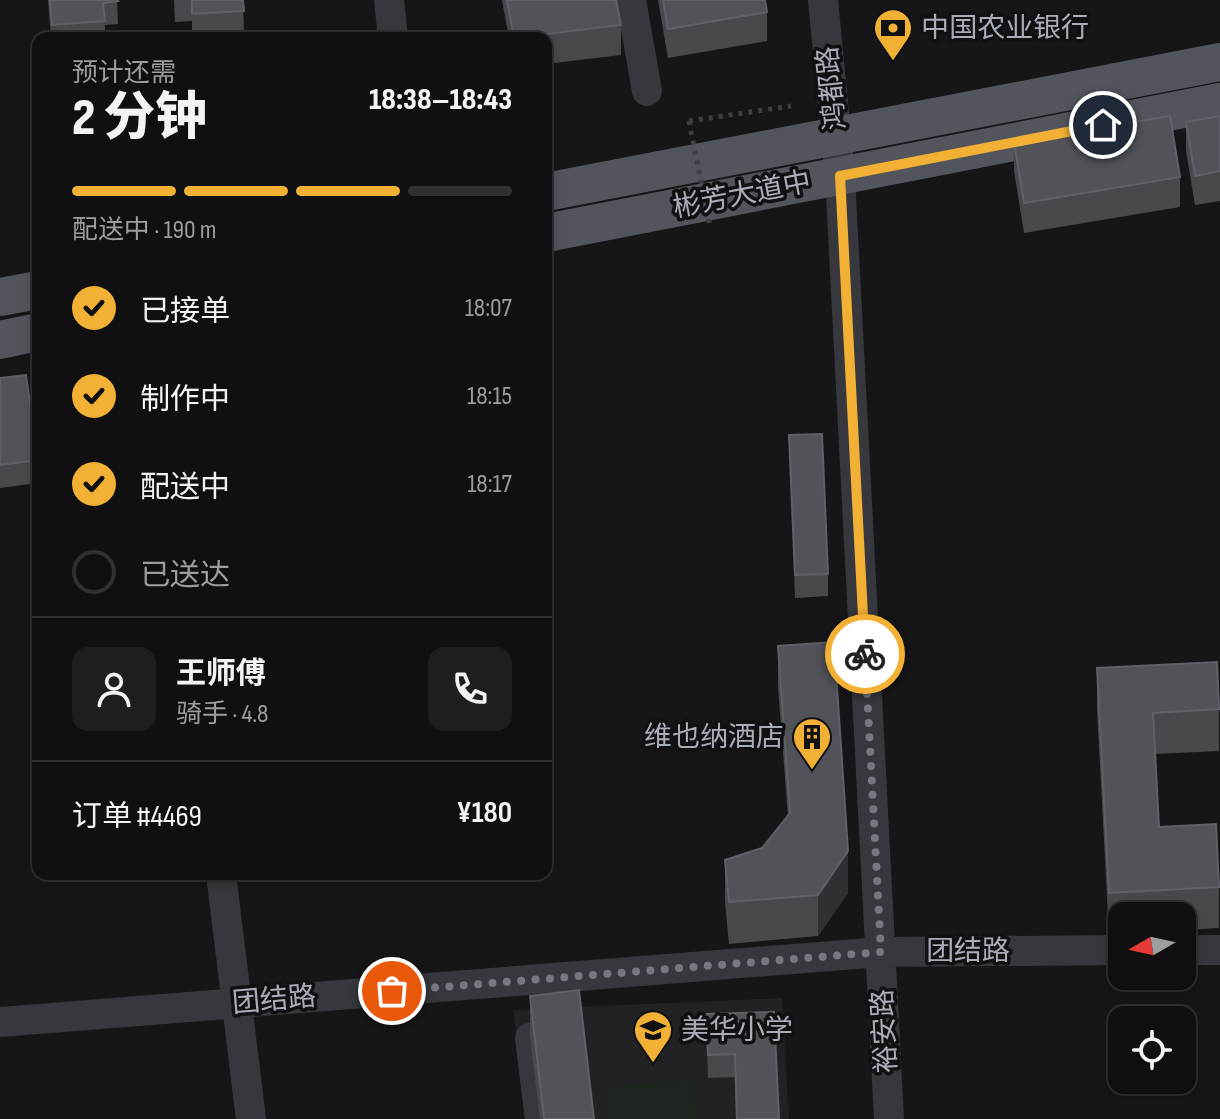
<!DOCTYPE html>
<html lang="zh">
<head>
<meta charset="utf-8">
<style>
	:root { --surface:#101012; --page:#1e1e20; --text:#f1f3f6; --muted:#9c9d9f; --line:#303032; --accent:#f2b134 }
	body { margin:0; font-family:"Sofia Sans Condensed","Noto Sans SC",sans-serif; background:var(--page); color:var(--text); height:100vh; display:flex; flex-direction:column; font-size:30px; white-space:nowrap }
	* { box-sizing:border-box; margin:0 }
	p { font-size:26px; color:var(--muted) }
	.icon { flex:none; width:44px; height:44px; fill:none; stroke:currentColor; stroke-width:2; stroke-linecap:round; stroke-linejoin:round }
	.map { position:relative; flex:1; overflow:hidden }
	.side { position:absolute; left:32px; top:32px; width:520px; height:848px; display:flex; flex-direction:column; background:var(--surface); border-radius:16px; box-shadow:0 4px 12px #0003,0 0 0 2px var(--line) }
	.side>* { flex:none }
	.needle { width:52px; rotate:261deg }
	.buttons { position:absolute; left:1108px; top:902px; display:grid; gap:16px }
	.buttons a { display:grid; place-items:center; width:88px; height:88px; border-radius:16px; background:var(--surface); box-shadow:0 4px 12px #0003,0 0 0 2px var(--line); font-size:40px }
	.pin { position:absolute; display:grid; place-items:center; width:68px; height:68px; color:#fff; margin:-34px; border:4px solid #fff; border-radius:50%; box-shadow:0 2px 8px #0007 }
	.courier { position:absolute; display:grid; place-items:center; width:80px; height:80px; margin:-40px; border:6px solid #f2b134; border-radius:50%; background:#fff; color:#222; box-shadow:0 2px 10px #0007 }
	.overview em { font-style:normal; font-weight:800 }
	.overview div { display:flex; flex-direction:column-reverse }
	.overview { display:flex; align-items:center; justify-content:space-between; height:136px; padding:0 40px }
	h1 { font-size:52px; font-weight:800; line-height:60px }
	.bar { display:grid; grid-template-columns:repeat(4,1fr); gap:12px 8px; align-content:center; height:96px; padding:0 40px }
	.bar i { height:10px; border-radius:6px; background:var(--line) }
	.bar .current { background:var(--accent) }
	.bar p { grid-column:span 4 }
	.line { display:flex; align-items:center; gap:20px; padding:0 40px; border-top:2px solid var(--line) }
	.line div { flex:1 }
	.round { display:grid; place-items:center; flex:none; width:84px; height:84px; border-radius:16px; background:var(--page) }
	ol { padding:0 40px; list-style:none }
	li { display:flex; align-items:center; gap:24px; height:88px }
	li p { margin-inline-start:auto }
	li .icon { padding:8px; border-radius:50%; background:var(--accent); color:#111; stroke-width:4 }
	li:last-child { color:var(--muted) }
	li i { width:44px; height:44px; border:4px solid var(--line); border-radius:50% }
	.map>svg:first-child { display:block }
</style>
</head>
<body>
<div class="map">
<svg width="1220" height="1119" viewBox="0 0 1220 1119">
	<rect width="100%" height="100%" fill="#161618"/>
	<path fill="#222225" d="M782 998 789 1119H527L513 1010Z"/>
	<path fill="#1e261f" d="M694 1078 698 1119H608L605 1088Z"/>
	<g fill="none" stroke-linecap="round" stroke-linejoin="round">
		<path stroke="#3d3f44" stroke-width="5" stroke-dasharray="4 6" stroke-linecap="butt" d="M689 121 791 106"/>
		<path stroke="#37383d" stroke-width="30" d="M389 0 393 38
			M631 0 647 91
			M823 0 840 176 889 1119
			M221 874 251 1119
			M1182 950H1220
			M0 1022 881 952 1122 950
			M530 1038 540 1119"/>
		<path stroke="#53555c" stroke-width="38" d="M546 192 1220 62
			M546 233 1220 102
			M0 297 38 290
			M0 340 38 332"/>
		<path stroke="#3d3f44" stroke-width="5" stroke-dasharray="4 6" stroke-linecap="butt" d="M689 121 710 227"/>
	</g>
	<path fill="#47494d" d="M48 0H117L118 24 105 25V38H51Z
		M174 0H243L244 33 192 37V21L175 22Z
		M502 0H616L621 25V55L546 64V38H509Z
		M658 0H765L767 12V41L668 58Z
		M1220 116V201L1195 205 1186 151V122Z
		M1014 142 1180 177V207L1024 233 1014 171Z
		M0 378 38 457V483L0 488Z
		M789 435 828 574V596L795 598Z
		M778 646 848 893 818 936 729 944 725 902V860L762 848 788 817 778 687Z
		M1097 668 1219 709V751L1155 754 1159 827 1219 887V928L1182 930V916H1122V933L1109 934 1097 710Z
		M530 996 594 1119H540L530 1037Z
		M706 1014 779 1119H736L735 1077 708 1078Z"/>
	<path fill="#2f3033" d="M848 851V893L818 936V895Z"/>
	<path fill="#525359" stroke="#5f6168" stroke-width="2" d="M50 0H117L118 1 103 3 105 21 52 25Z
		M192 0H243L244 11 192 14Z
		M507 0H616L621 25 514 38Z
		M663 0H765L767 12 668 29Z
		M1170 116 1180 177 1024 203 1014 142Z
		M1220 116V171L1195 176 1186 122Z
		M26 375 38 460 0 465V378Z
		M822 434 828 574 795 575 789 435Z
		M834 642 848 851 818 895 729 902 725 860 762 848 790 813 778 646Z
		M1217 662 1219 709 1153 713 1159 827 1216 824 1219 887 1109 893 1097 668Z
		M579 990 594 1119H544L530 996Z
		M774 1012 779 1119H737L735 1054 708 1055 706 1014Z"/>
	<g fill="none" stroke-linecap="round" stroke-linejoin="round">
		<path stroke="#757880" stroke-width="8" stroke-dasharray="0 14.4" d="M392 991 881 952 865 654"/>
		<path stroke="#f2b134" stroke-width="10" d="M865 654 840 176 1103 125"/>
	</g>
	<defs>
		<g id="bank-pin" transform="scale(2)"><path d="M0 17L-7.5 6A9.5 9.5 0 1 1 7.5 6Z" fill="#f2b134" stroke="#111113"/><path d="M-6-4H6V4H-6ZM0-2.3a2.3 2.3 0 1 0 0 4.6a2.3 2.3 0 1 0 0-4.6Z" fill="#111"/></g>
		<g id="building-pin" transform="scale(2)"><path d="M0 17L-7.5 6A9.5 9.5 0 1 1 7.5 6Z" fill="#f2b134" stroke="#111113"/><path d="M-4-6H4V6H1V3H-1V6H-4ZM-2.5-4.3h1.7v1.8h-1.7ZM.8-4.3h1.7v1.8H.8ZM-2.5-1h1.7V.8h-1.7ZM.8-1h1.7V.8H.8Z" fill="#111"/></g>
		<g id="school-pin" transform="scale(2)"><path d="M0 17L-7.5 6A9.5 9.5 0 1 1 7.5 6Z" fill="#f2b134" stroke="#111113"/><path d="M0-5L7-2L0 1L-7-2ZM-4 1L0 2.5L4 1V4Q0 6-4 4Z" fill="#111"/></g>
	</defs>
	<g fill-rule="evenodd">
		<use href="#bank-pin" x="893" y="28"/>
		<use href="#building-pin" x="812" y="737"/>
		<use href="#school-pin" x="653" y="1030"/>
	</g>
	<g text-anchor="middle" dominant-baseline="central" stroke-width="7" stroke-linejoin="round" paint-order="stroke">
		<g font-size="28" fill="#a8adb8" stroke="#111113" text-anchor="start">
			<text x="921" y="28">中国农业银行</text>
			<text x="784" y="737" text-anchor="end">维也纳酒店</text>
			<text x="681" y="1030">美华小学</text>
		</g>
		<g font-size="28" fill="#a8adb8" stroke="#111113">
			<text transform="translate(832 88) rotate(-96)">鸿都路</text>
			<text transform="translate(742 195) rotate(-11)">彬芳大道中</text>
			<text x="968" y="951">团结路</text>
			<text transform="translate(274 1000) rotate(-5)">团结路</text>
			<text transform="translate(885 1031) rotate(-93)">裕安路</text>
		</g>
	</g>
</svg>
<div class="buttons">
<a><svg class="needle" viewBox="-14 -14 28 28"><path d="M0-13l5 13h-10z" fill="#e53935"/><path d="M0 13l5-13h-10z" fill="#9c9d9f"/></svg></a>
<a><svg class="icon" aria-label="locate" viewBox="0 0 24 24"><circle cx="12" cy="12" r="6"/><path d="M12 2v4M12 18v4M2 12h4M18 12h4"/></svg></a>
</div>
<div class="pin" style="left:392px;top:991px;background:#ea580c"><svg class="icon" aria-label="bag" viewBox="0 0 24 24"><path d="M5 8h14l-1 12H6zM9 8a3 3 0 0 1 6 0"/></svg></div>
<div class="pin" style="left:1103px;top:125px;background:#1f2937"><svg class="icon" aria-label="home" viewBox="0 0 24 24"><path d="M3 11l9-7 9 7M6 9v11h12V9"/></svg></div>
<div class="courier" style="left:865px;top:654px"><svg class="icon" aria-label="bike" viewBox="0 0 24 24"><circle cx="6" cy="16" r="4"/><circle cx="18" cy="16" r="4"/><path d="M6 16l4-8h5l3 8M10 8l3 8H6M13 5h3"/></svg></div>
<section class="side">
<div class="overview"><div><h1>2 分钟</h1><p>预计还需</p></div><em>18:38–18:43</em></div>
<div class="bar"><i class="current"></i><i class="current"></i><i class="current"></i><i></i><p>配送中 · 190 m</p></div>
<ol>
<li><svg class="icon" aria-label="check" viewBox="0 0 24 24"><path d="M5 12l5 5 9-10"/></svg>已接单<p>18:07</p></li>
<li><svg class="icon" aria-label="check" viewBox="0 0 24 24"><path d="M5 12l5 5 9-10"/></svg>制作中<p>18:15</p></li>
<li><svg class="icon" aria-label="check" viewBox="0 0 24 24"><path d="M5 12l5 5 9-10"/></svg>配送中<p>18:17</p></li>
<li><i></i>已送达</li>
</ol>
<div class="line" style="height:144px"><a class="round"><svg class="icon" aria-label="person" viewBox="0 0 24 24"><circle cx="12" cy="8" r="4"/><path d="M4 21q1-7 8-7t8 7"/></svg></a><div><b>王师傅</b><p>骑手 · 4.8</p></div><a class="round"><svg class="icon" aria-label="phone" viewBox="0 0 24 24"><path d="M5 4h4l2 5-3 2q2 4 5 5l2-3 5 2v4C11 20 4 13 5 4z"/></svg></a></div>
<div class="line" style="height:104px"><div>订单 #4469</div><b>¥180</b></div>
</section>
</div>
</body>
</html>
